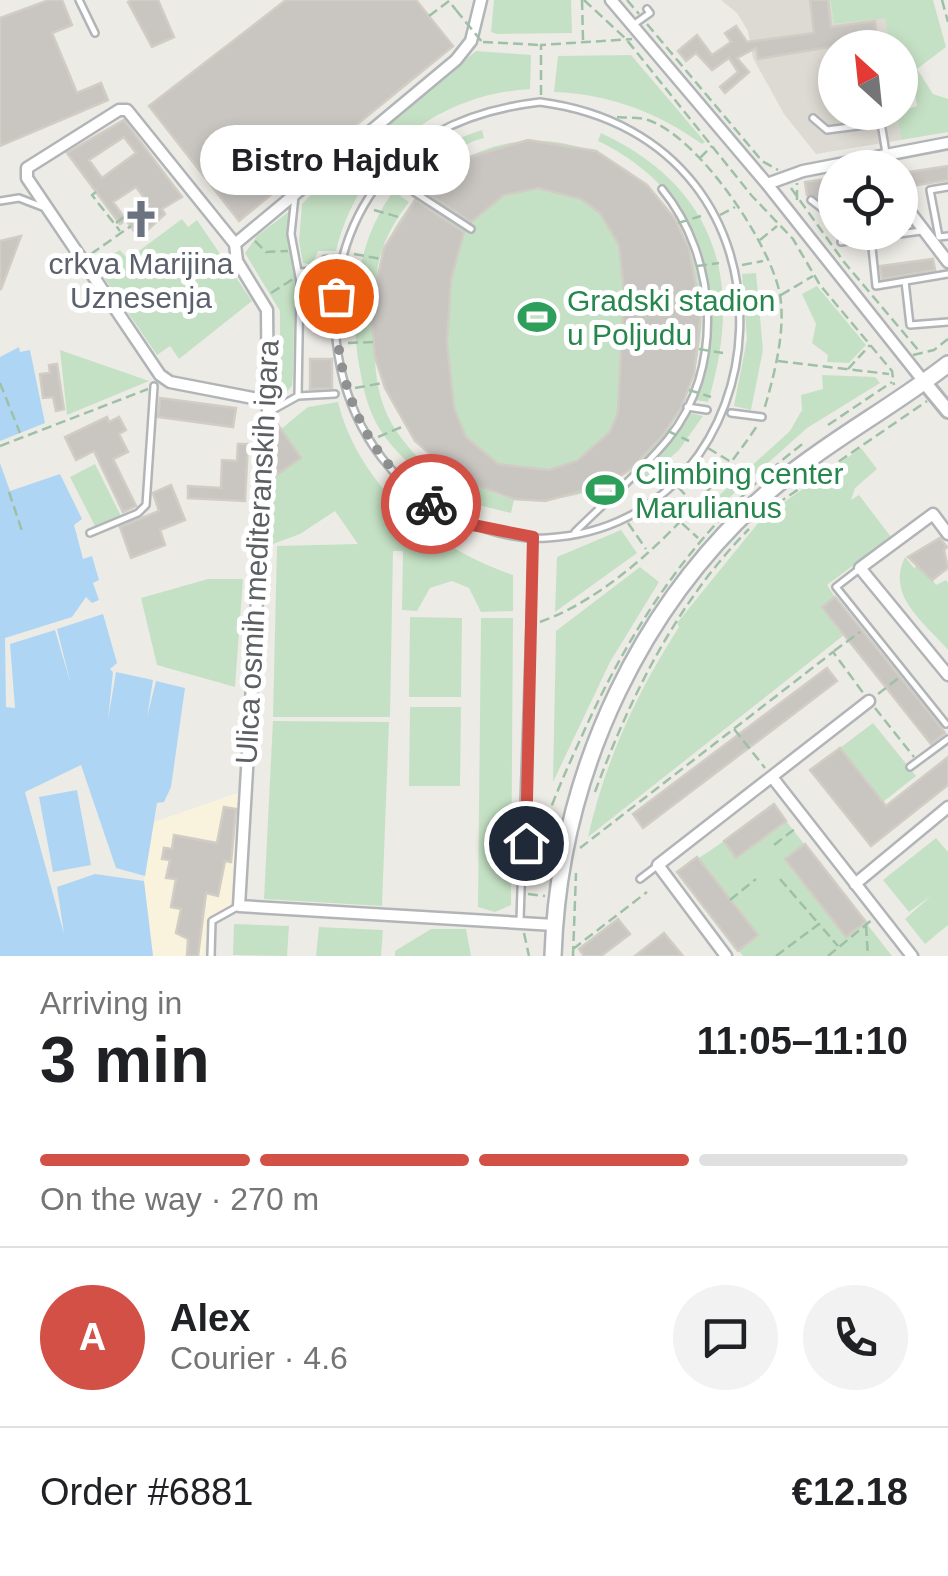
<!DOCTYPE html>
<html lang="en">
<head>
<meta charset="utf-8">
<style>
	:root { --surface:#fff; --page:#f2f2f2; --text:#202124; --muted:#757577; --line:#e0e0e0; --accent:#d35046 }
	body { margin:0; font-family:Arial,sans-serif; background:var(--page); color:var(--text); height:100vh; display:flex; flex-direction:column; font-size:38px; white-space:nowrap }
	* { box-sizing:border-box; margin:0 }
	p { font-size:32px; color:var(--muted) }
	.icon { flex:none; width:55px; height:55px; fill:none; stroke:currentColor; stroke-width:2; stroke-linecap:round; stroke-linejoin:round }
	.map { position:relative; height:956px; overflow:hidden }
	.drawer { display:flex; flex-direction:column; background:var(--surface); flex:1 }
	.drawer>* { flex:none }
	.needle { width:65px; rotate:333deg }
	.buttons { position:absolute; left:818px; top:30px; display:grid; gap:20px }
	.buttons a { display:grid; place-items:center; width:100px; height:100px; border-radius:50%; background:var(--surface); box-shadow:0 5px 15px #0003; font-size:50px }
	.pin { position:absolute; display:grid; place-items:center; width:85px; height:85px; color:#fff; margin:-42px; border:5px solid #fff; border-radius:50%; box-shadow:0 2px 10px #0007 }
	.courier { position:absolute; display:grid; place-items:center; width:100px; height:100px; margin:-50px; border:8px solid #d35046; border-radius:50%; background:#fff; color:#222; box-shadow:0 2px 12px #0007 }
	.bubble { position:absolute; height:70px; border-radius:35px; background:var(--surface); box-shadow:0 5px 15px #0003; font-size:32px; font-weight:700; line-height:70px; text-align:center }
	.summary em { font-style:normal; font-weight:700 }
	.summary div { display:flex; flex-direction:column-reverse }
	.summary { display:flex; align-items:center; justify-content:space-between; height:170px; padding:0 40px }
	h1 { font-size:65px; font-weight:700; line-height:75px }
	.bar { display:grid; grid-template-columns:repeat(4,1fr); gap:15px 10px; align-content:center; height:120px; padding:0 40px }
	.bar i { height:12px; border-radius:8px; background:var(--line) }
	.bar .on { background:var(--accent) }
	.bar p { grid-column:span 4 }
	.line { display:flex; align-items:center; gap:25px; padding:0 40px; border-top:2px solid var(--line) }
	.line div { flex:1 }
	.round { display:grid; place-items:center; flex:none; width:105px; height:105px; border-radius:52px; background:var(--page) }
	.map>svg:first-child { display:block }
</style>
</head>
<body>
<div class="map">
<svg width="948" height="956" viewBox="0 0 948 956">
	<rect width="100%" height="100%" fill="#edebe5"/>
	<path fill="#f9f3de" d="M243 791 235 902 209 918 204 956H153L144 881 154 822Z"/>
	<path fill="#dddad3" d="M721 0H830L834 24 885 17 890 47 835 48V112L897 113 901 140 816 154 784 114 753 58 748 31 737 13Z"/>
	<path fill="#c5e1c5" d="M494 0H571L572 33 497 34 491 32Z
		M830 0H933L946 47 917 69 933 94 948 99V132L901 140 897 113 917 106 911 65H900V48L890 47 885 18 834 24Z
		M476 51 531 55 530 89C433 95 360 158 336 251H318L312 265 303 263 299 241 302 204 337 169 357 171 364 163 359 149Z
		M631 55 705 142 702 144C657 112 609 94 554 92L558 56Z
		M482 130 484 138C450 147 424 172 400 196L409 202C393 223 380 246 377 273 384 255 389 235 401 218 510 58 729 169 699 348 693 389 677 426 648 455 607 496 548 508 493 493L514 500 511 513 474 504 451 477H457C408 441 397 412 375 358 377 414 398 438 435 475L428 481C412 466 393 450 381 431 368 412 363 387 359 365 342 267 378 161 482 130Z
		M601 133C718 188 744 283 708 402L695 400C732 292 702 191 598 141Z
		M291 210 287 230 295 281 293 375 292 386 280 399V311L245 253 257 236Z
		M182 219 188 227 197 220 252 301 179 359 170 346 157 355 94 263 120 250 128 259Z
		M756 273 763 350 751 410 734 406 747 339 742 274Z
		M817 286 866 345 849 363 827 362 828 355 812 343 816 324 802 294Z
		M60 350 149 381 67 415Z
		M822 375 875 377 880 383 807 428 710 515 704 509 790 431 802 410 801 395 823 389Z
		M338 402C359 486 433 548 513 575V611L481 612 469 588 452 581 430 588 417 611 402 610 403 551H393L390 717H273L277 546 358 544 335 511 300 534 270 545 275 476 300 458 281 429 308 407Z
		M690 413 703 416 679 450 641 484 635 478 665 448Z
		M861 448 877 469 855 488 851 500 859 495 891 537 827 585 835 597 822 608 844 635 588 837C605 761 637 692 679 627L677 623 763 517Z
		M95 464 121 516 96 528 70 477Z
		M621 530 637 553 555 612 557 557Z
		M905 557 914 568 921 563 936 585 946 580 948 583V650C923 621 886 596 905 557Z
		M640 567 659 582 610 662 553 782 556 631Z
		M208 579H243L235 687 157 665 141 598Z
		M410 617 462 618 461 697H409Z
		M481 618H513L511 905 495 912 478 907Z
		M410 707H461L460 786H409Z
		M273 721 389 722 382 906 264 899Z
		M873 723 916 776 883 802 840 748Z
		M786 821 892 956H743L677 873 724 841 737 858Z
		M936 838 948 852V925L925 944 905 919 931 896 909 912 883 880Z
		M234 924 289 926 287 956 233 955Z
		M319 927 383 930 381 956H316Z
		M431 929H466L471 956H395V951Z"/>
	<path fill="#aed6f4" d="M19 347 20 352 30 350 45 423 0 441V357Z
		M0 463 10 491 60 474 82 519 74 525 83 559 92 556 99 580 93 583 99 600 92 603 86 597 72 617 5 638 6 707 15 708 10 644 55 630 71 685 57 629 103 614 117 663 110 669 113 672 108 720 116 672 153 680 147 717 156 681 185 688 171 787 164 802 157 803 145 876 116 868 81 765 25 792 64 934 57 887 95 874 144 881 153 956H0Z
		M77 790 91 865 53 872 39 797Z"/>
	<path fill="#c9c6c2" stroke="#d1cdc4" stroke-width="2.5" fill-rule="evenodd" d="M49 0H62L72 25 52 33 77 93 101 83 108 100 0 146V18Z
		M132 0H158L174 37 152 47 128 2Z
		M286 0H416L453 46 239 221 149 106Z
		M810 0H828L831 27 875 21 879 48H861L860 42 758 59 756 48 737 58 749 72 725 93 720 87 738 72 729 58 712 70 696 53 686 61 678 51 697 35 712 55 731 42 725 33 736 26 747 42 814 33Z
		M124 120 182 197 162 209 165 214 139 238 126 220 149 204 136 187 113 202 126 220 120 224 67 153ZM124 137 136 153 102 178 89 160Z
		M528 140 596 151 647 185 675 219 689 249 701 313 694 374 681 408 663 435 631 469 608 484 545 501 514 499 458 478 415 441 385 388 375 357 372 326 373 300 384 248 415 200 464 232 451 280 447 343 454 408 466 437 498 464 549 470 577 461 610 432 618 412 624 291 619 245 600 213 581 199 538 188 504 195 471 222 424 191 470 157Z
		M948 166V180L905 187 902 173Z
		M835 178V201L824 202 807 195 805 182Z
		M21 236 1 289H0V241Z
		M933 259 935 270 882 279 880 266Z
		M310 359H332V388L310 389Z
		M57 364 64 409 56 411 53 397 43 398 40 374 50 373 49 365Z
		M160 398 236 408 233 427 158 417Z
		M107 417 109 422 119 417 126 430 119 434 128 452 113 459 136 506 123 512 94 451 76 460 65 437Z
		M278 425 301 458 275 476Z
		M238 444H248L245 501 188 498V486L221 488 222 460 237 461Z
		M171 485 185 520 160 530 165 545 131 558 120 527 159 511 153 493Z
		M940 538 947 547 944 550 948 568 932 580 908 557Z
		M835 597 939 725 945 733 931 744 822 607Z
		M827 668 837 681 643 828 633 814Z
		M840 748 886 806 948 757V785L871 846 810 770Z
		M774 804 786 821 736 858 724 841Z
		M224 807 236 809 231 862 225 861 218 896 206 893 198 956H187L188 939 176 933 181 909 171 907 176 879 166 878 170 860 162 859 164 848 172 849 174 835 217 843Z
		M805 844 866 922 846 937 785 859Z
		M697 857 758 935 738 951 677 872Z
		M618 919 630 934 601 956H584L579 949Z
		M664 933 683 956H635Z"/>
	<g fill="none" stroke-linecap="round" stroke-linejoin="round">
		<g stroke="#b2b5b8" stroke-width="10">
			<path id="service" d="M79 0 95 33
				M633 25 650 13 647 9
				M540 102C822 139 788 525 547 538 517 540 486 531 459 519 332 463 296 286 382 179 421 130 481 109 540 102Z
				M813 118 827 130 881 123 886 153
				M342 156 358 166
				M948 187 930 190 939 237 948 236
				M414 192 471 229
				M811 200 824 210 835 209
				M0 201 19 198 45 208
				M871 238 876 286 948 274
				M841 242 921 231
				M299 272 330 270
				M905 281 910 325 948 322
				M298 396 335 394
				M687 407 707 410
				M271 411 298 396 300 282 291 234 295 196
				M731 413 762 417
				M575 532C606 501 641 472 668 439 725 369 718 257 662 189
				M90 533 138 513 146 505 154 386
				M858 570 836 587 946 724
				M910 767 948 739
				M640 879 657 866
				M520 920 533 537
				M211 956 212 921 239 906"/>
		</g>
		<g stroke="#b2b5b8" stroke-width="15">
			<path id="minor" d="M481 0 471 41 456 60 235 244 237 261 267 310 268 412 239 906 554 925
				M611 0 767 184 925 383
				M767 184 803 171 948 143
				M900 199 948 262
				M235 244 127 110H119L27 168V178L160 375 170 382 268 401
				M948 534 933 514 860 568 948 675
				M772 777 912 956
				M855 884 948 807
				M726 956 658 865 869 701"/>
		</g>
		<g stroke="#b2b5b8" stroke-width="18">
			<path id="tertiary" d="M925 383 948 411"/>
		</g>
		<g stroke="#b1b4b8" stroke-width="20">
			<path id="secondary" d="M553 956C559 773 642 594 786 477 837 436 897 404 948 364"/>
		</g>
		<path stroke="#9ec0a7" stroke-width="2.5" stroke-dasharray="10 5" stroke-linecap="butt" d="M582 0 583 40
			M584 0 626 39 752 196 793 239 820 285 892 371 894 385
			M627 0 639 14
			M942 0 948 22
			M429 16 449 1 456 10
			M647 24 762 161 778 170
			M483 42 540 45
			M541 95V45L632 39
			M617 117C626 118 639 117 648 120 699 137 771 244 780 295 786 331 774 376 764 410
			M700 158 712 146
			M791 188 844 262 919 351
			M96 192 92 195 120 231
			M797 200V183
			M374 210 402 218
			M720 215 735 207
			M116 223 124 217
			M760 240 777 226
			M255 241 266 252 288 251
			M91 254 131 226
			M354 254 381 259
			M321 261 323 256 334 255
			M742 265 763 261
			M271 293 293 279
			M781 295 813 276
			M347 299H373
			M348 343 374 342
			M913 355 934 350 948 339
			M778 361 889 374
			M848 369 870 345
			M0 383 20 433
			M355 388 383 383
			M828 425 892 382
			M378 437 404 426
			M0 446 148 389
			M708 448 731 462
			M442 475 480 520
			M678 487 710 521
			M426 490 447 470
			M9 492 23 534
			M660 503 698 538
			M777 504 927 401
			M628 523 646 549
			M540 622C624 592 708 499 757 426
			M834 651 860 632
			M878 694 900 677
			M875 708 914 757
			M734 729 765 768
			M595 792C630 697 677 602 749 529
			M774 845 796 828
			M580 848 833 652 864 694
			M530 877C541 827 559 786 580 740 633 621 700 522 805 442
			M780 879 818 923
			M528 894 545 896
			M730 900 756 879
			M866 926 868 956
			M524 933 529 956
			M573 949 647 892
			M573 956 576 873
			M776 956 819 924 838 946
			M828 956 873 919"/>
		<use href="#service" stroke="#fff" stroke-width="5"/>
		<use href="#minor" stroke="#fff" stroke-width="10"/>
		<use href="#tertiary" stroke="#fff" stroke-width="12"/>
		<use href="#secondary" stroke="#fff" stroke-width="15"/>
		<path stroke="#9ec0a7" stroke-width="2.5" stroke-dasharray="10 5" stroke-linecap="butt" d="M456 10 482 42
			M678 223 701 216
			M697 266 719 263
			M703 308H725
			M699 349 723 353
			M689 390 711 397
			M668 431 689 441"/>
	</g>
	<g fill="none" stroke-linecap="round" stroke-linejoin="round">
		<path stroke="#8f9190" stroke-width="10" stroke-dasharray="0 18" d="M336 296C334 381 361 453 431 504"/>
		<path stroke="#d35046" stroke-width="12" d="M431 504 473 525 533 537 526 843"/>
	</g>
	<defs>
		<g id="church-bare" transform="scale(3)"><path d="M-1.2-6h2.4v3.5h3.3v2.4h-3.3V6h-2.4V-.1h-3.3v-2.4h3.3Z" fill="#6b7280" stroke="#fff" stroke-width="2.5" paint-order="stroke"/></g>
		<g id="stadium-bare" transform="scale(3)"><path d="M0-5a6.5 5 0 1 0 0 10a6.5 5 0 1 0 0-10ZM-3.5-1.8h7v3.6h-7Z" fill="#2e9e5b" stroke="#fff" stroke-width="2.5" paint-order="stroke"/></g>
	</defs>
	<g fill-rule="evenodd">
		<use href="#church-bare" x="141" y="219"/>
		<use href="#stadium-bare" x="537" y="317"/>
		<use href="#stadium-bare" x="605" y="490"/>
	</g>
	<g text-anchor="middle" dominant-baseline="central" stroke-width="10" stroke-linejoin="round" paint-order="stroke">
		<g font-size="30" fill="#5b616d" stroke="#fff">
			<text x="141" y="263">crkva Marijina<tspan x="141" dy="34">Uznesenja</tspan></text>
		</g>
		<g font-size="30" fill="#27864d" stroke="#fff" text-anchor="start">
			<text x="567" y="300">Gradski stadion<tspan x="567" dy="34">u Poljudu</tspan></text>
			<text x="635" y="473">Climbing center<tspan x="635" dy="34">Marulianus</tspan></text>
		</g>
		<g font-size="30" fill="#5d6063" stroke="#fff">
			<text transform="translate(257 552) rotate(-87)">Ulica osmih mediteranskih igara</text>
		</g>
	</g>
</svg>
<div class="buttons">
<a><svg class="needle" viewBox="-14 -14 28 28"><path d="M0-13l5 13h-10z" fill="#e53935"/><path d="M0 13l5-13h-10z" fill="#757577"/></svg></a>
<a><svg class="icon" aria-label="locate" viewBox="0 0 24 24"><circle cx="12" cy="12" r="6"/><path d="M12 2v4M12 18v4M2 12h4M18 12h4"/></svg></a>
</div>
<div class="pin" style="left:336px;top:296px;background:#ea580c"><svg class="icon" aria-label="bag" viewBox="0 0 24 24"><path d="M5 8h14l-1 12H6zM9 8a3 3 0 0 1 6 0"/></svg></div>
<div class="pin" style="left:526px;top:843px;background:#1f2937"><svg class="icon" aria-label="home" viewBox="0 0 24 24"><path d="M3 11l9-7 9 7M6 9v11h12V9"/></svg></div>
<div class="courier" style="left:431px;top:504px"><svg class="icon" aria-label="bike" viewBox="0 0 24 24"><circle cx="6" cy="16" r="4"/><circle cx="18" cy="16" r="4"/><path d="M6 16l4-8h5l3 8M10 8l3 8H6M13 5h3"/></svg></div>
<div class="bubble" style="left:200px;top:125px;width:270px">Bistro Hajduk</div>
</div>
<section class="drawer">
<div class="summary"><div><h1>3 min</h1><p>Arriving in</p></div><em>11:05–11:10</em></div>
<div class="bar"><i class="on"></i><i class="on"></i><i class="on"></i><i></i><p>On the way · 270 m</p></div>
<div class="line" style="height:180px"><b class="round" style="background:var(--accent);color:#fff">A</b><div><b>Alex</b><p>Courier · 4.6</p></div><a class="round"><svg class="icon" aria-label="chat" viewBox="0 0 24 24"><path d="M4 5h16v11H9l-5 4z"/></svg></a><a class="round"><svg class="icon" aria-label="phone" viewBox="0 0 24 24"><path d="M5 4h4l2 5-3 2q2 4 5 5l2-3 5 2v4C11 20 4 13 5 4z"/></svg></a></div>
<div class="line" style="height:130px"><div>Order #6881</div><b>€12.18</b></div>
</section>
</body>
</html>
